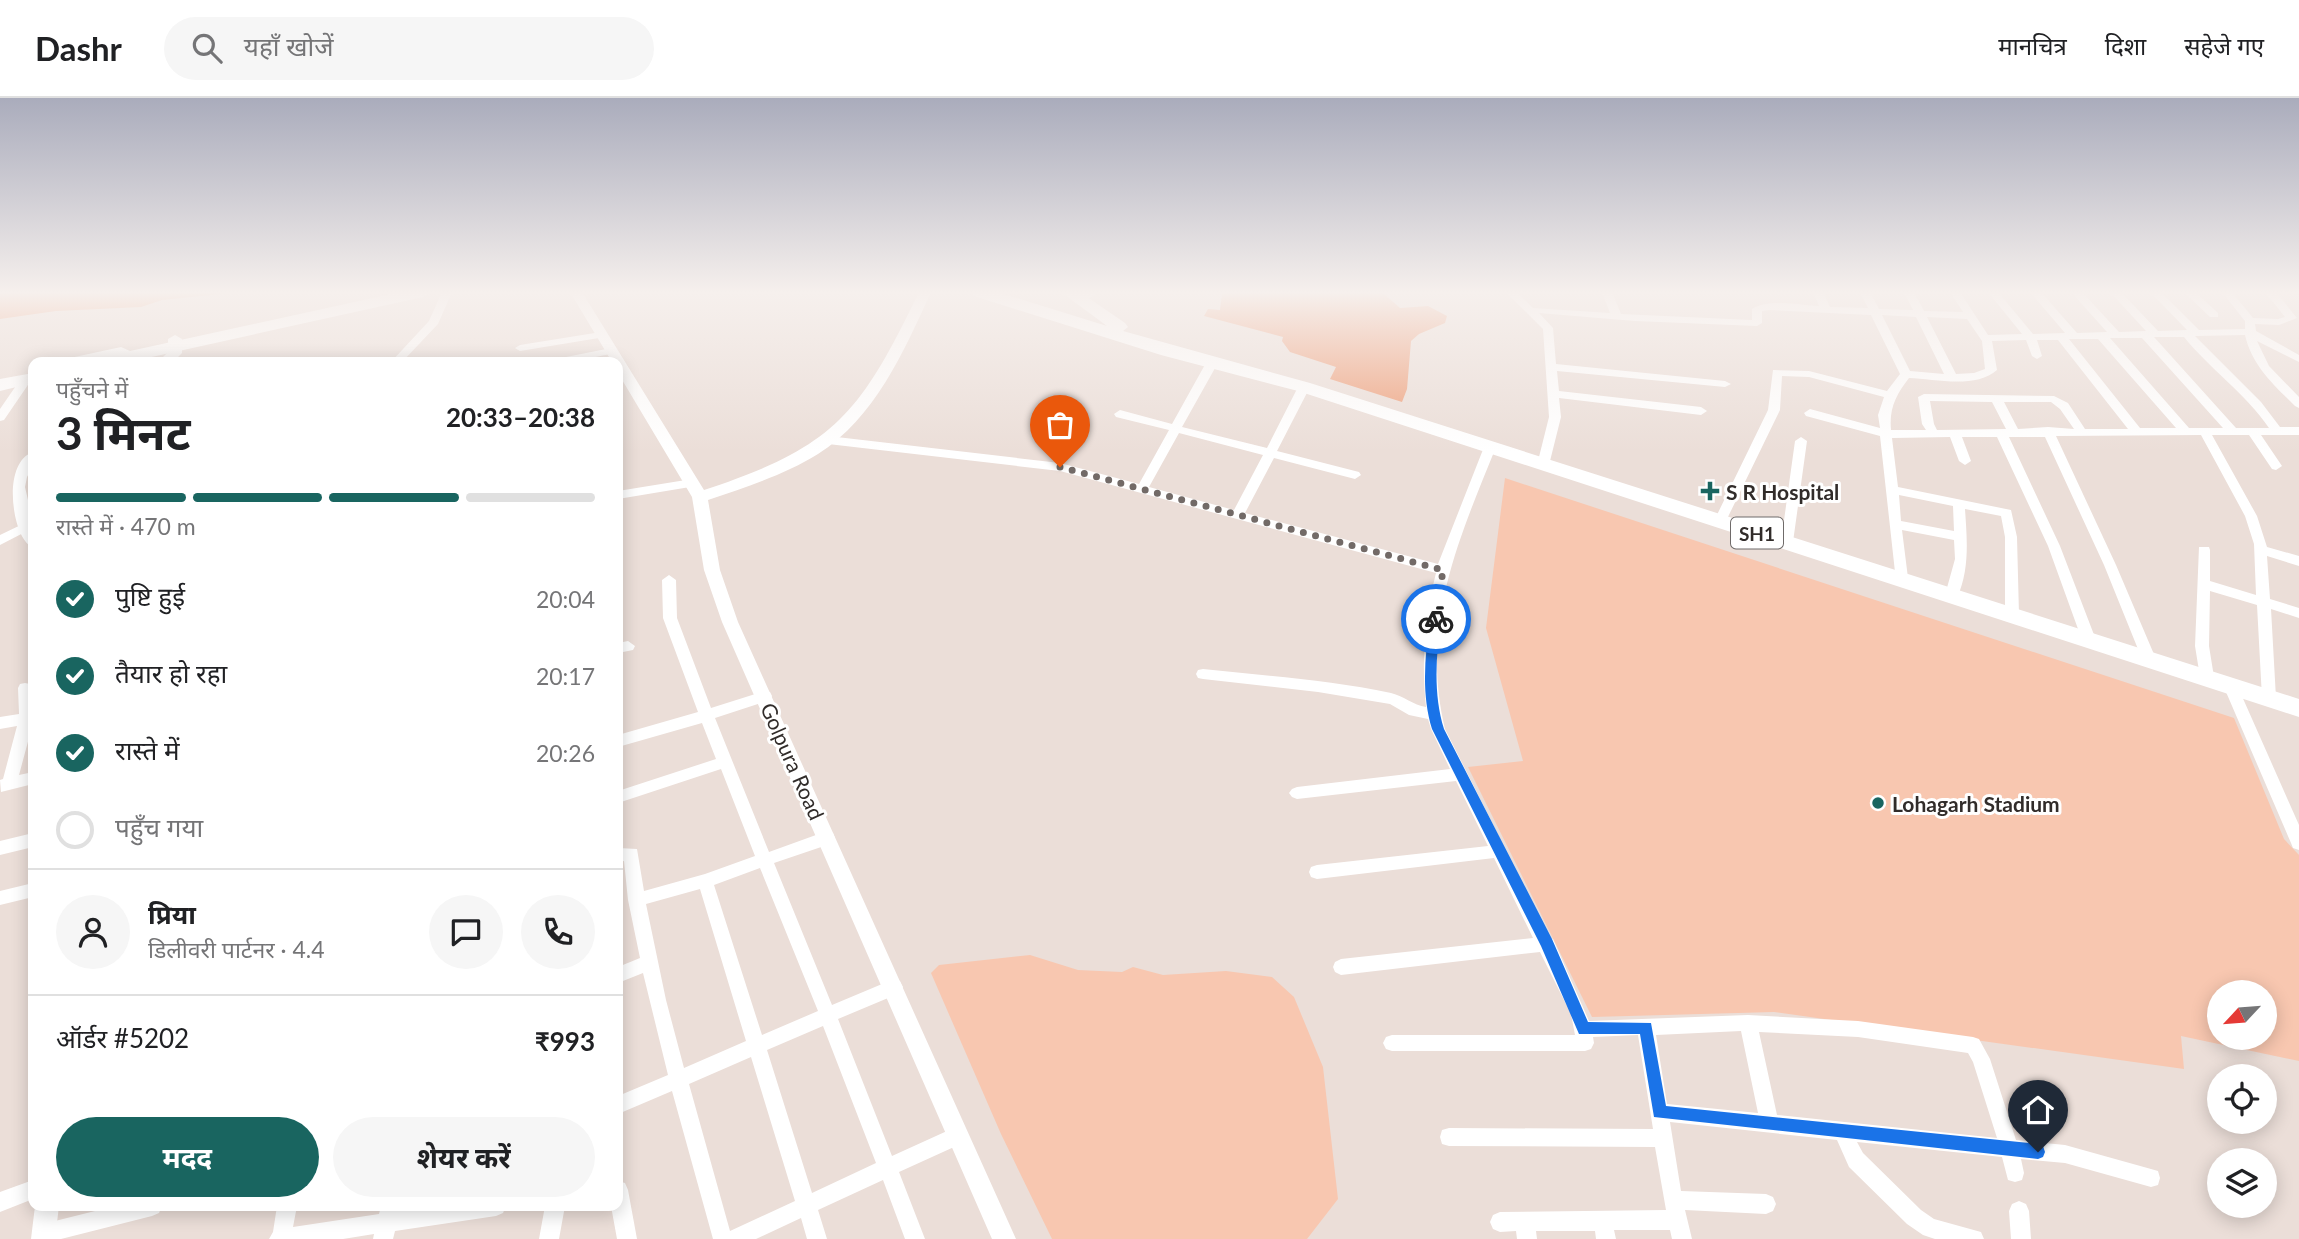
<!DOCTYPE html>
<html lang="hi">
<head>
<meta charset="utf-8">
<style>
	:root { --surface:#fff; --page:#f6f6f6; --text:#202124; --muted:#757577; --line:#e0e0e0; --accent:#196560 }
	body { margin:0; font-family:Lato,"Noto Sans Devanagari",sans-serif; background:var(--page); color:var(--text); height:100vh; display:flex; flex-direction:column; font-size:26px; white-space:nowrap }
	* { box-sizing:border-box; margin:0 }
	p { font-size:23px; color:var(--muted) }
	.icon { flex:none; width:38px; height:38px; fill:none; stroke:currentColor; stroke-width:2; stroke-linecap:round; stroke-linejoin:round }
	.map { position:relative; flex:1; overflow:hidden }
	.drawer { position:absolute; left:28px; top:259px; width:595px; height:854px; display:flex; flex-direction:column; background:var(--surface); border-radius:14px; box-shadow:0 4px 18px #0003 }
	.drawer>* { flex:none }
	.needle { width:46px; rotate:244deg }
	.buttons { position:absolute; left:2207px; top:882px; display:grid; gap:14px }
	.buttons a { display:grid; place-items:center; width:70px; height:70px; border-radius:50%; background:var(--surface); box-shadow:0 4px 18px #0003; font-size:35px }
	.pin { position:absolute; display:grid; place-items:center; width:60px; height:60px; color:#fff; margin:-72px -30px; border-radius:50% 50% 50% 0; rotate:-45deg; box-shadow:0 0 7px #0007 }
	.pin .icon { rotate:45deg }
	.courier { position:absolute; display:grid; place-items:center; width:70px; height:70px; margin:-35px; border:5px solid #1a73e8; border-radius:50%; background:#fff; color:#222; box-shadow:0 2px 9px #0007 }
	.overview em { font-style:normal; font-weight:700 }
	.overview div { display:flex; flex-direction:column-reverse }
	.overview { display:flex; align-items:center; justify-content:space-between; height:119px; padding:0 28px }
	h1 { font-size:46px; font-weight:700; line-height:52px }
	.bar { display:grid; grid-template-columns:repeat(4,1fr); gap:10px 7px; align-content:center; height:84px; padding:0 28px }
	.bar i { height:9px; border-radius:5px; background:var(--line) }
	.bar .selected { background:var(--accent) }
	.bar p { grid-column:span 4 }
	.line { display:flex; align-items:center; gap:18px; padding:0 28px; border-top:2px solid var(--line) }
	.line div { flex:1 }
	.round { display:grid; place-items:center; flex:none; width:74px; height:74px; border-radius:37px; background:var(--page) }
	ol { padding:0 28px; list-style:none }
	li { display:flex; align-items:center; gap:21px; height:77px }
	li p { margin-inline-start:auto }
	li .icon { padding:7px; border-radius:50%; background:var(--accent); color:#fff; stroke-width:4 }
	li:last-child { color:var(--muted) }
	li i { width:38px; height:38px; border:4px solid var(--line); border-radius:50% }
	.action { display:flex; gap:14px; margin-top:auto; padding:14px 28px }
	.action a { flex:1; height:80px; border-radius:42px; background:var(--accent); color:#fff; font-size:28px; font-weight:700; line-height:80px; text-align:center }
	.action a+a { background:var(--page); color:var(--text) }
	header { display:flex; align-items:center; gap:42px; box-sizing:border-box; height:98px; padding:0 35px; background:var(--surface); border-bottom:2px solid var(--line) }
	header strong { font-size:33px }
	nav { display:flex; gap:38px; margin-inline-start:auto; font-size:24px }
	.search { width:490px; height:63px; background:var(--page); display:flex; align-items:center; gap:18px; box-sizing:border-box; padding:0 24px; border-radius:38px; color:var(--muted); font-size:26px }
	.map>svg:first-child { display:block }
</style>
</head>
<body>
<header>
<strong>Dashr</strong>
<div class="search"><svg class="icon" aria-label="search" viewBox="0 0 24 24"><circle cx="10" cy="10" r="6"/><path d="M15 15l6 6"/></svg>यहाँ खोजें</div>
<nav><a>मानचित्र</a><a>दिशा</a><a>सहेजे गए</a></nav>
</header>
<div class="map">
<svg width="2299" height="1141" viewBox="0 0 2299 1141">
	<rect width="100%" height="100%" fill="#ebded8"/>
	<path fill="#f8c7b0" fill-rule="evenodd" d="M1505 380 2234 620 2284 741 2299 757V963L2181 938 2184 971 1774 914 1592 919 1468 669 1523 663 1486 530ZM2219 894H2264V940H2219Z
		M1030 857 1078 872 1122 874 1133 869 1163 877 1226 873 1272 879 1294 899 1323 969 1338 1101 1307 1141H1052L1001 1036 931 875 939 867Z"/>
	<path fill="#ee9f7b" d="M0 194H240L162 202 141 209 56 213 0 221Z
		M1227 194H1382L1400 210 1428 208 1447 218 1445 225 1419 236 1411 243 1407 291 1402 304 1330 281 1336 269 1290 254 1282 243 1283 239 1204 218 1208 211 1220 212 1222 196Z"/>
	<g fill="none" stroke-linecap="round" stroke-linejoin="round">
		<path fill="#fff" fill-rule="evenodd" d="M442 194H452L438 226 402 264H391L429 223Z
			M1087 194H1100L1084 203H1076V199Z
			M1506 194H1517L1533 210 1610 215 1602 194H1612L1621 216 1752 222V211C1768 200 1800 207 1819 208L1813 194H1823L1830 209 1868 210 1860 194H1870L1879 211 1913 212 1904 194H1914L1924 213 1963 214 1950 194H1960L1988 237 2022 236 1988 194H1998L2033 236 2065 235 2030 194H2041L2077 235 2107 234 2071 194H2082L2119 234 2146 233 2110 194H2121L2158 233 2187 232 2150 194H2161L2199 232 2245 231V223L2222 194H2232L2253 220 2278 221 2285 219 2265 194H2276L2297 220 2279 227 2255 226 2256 233 2299 257V264L2257 243 2269 268 2299 299V310L2295 308C2274 287 2252 268 2245 237L2195 238 2261 304 2280 329H2299V337H2261L2282 368 2276 372 2272 371 2249 337H2212L2257 418 2267 449 2299 458V468L2267 458 2270 501 2299 510V520L2271 511 2276 600 2274 604H2264L2262 600 2257 507 2210 493 2209 548 2214 579 2212 583H2202L2200 579 2195 548 2199 449H2209L2210 452V483L2256 497 2254 446 2245 418 2201 337 2056 338 2116 467 2156 561 2149 566 2142 561 2104 467 2045 339H2009L2060 448 2096 542 2089 547 2082 542 2048 448 1997 339H1962L1971 363 1965 367 1959 363 1950 339 1892 340 1898 389 2011 412 2017 439 2019 517 2017 520 2012 522 2005 517V439L2001 418 1965 411C1967 441 1970 471 1957 500L1952 502 1945 497 1955 461 1954 442 1902 432 1908 480 1901 485 1896 483 1880 338 1806 318 1804 315 1810 311 1880 330 1878 317 1884 299 1809 279 1782 278 1780 312 1726 423 1724 426H1716L1714 423 1768 312 1773 272 1809 273 1887 293 1900 276 1871 217 1770 212 1762 213V225L1757 228 1635 223 1539 215 1553 230 1556 266 1725 283 1731 286 1725 289 1557 273 1559 293 1701 309 1707 313 1701 317 1559 300 1561 319 1549 367 1543 371 1537 367 1549 319 1543 231ZM1882 217 1916 219 1944 276 1910 273ZM1927 219 1967 221 1982 243 1985 271 1974 275 1956 276ZM2154 239H2184C2210 271 2245 295 2269 330H2236ZM2110 240H2142L2223 330H2189ZM2069 241H2098L2176 330H2140ZM2026 242 2032 258 2037 261 2042 258 2037 242H2058L2128 331H2085L2068 305 2054 298 1924 296 1918 299 1922 326 1926 332H1891C1889 310 1896 297 1909 280 1935 281 1976 291 1997 272L1992 243ZM1930 303 1992 304 2006 331 1937 332 1934 326ZM2004 304H2051L2060 311 2074 331 2048 329 2018 331ZM1899 397 1953 408 1954 433 1901 423Z
			M2184 194H2195L2218 215V219H2210Z
			M601 234 606 237 605 239 520 253 515 250 520 247Z
			M611 250 615 251V255L571 264H550L556 261Z
			M1213 260 1219 263 1182 329 1267 350 1298 289 1300 287H1308L1310 289 1277 353 1359 374 1361 377 1355 381 1274 360 1245 415 1438 466 1484 349 1490 345 1496 349C1458 443 1420 527 1445 631L1550 840 1553 841 1589 923 1748 917 1858 923 1973 939 1979 941 1990 961 2016 1042 2065 1047 2151 1071 2158 1073 2160 1080 2158 1087 2151 1089 2065 1065 2021 1061 2024 1075 2022 1082 2015 1084 2008 1082 2002 1059 1857 1044 1863 1055 1921 1112 1934 1121 1981 1134 1984 1141H1935L1923 1137 1907 1126 1849 1069 1837 1042 1670 1024 1681 1093 1766 1096 1773 1099 1776 1106 1773 1113 1766 1116 1685 1112 1692 1141H1672L1670 1132H1614L1616 1141H1596L1595 1133H1536L1537 1141H1517L1516 1133 1500 1134 1493 1131 1490 1124 1493 1117 1500 1114 1666 1112 1655 1049 1449 1048 1442 1046 1440 1039 1442 1032 1449 1030 1653 1031 1638 937 1593 939 1594 945 1591 951 1585 953H1392L1386 951 1383 945 1386 939 1392 937H1575L1571 916 1540 854 1341 877 1335 874 1333 869 1335 864 1341 861 1533 840 1494 760 1317 781 1311 779 1309 774 1311 769 1317 767 1488 748 1456 683 1297 701 1292 699 1289 695 1292 691 1297 689 1450 671 1431 631 1428 621 1409 617 1390 606 1318 594 1203 581 1198 580 1196 576 1198 572 1203 571C1266 578 1330 582 1391 595 1404 598 1413 607 1426 609 1421 564 1425 518 1436 475L1060 373 828 346 822 342 828 338 1060 365 1139 386 1169 332 1116 319 1114 316 1120 312 1172 326 1207 263ZM1179 335 1263 357 1234 412 1149 389ZM1741 933 1758 1015 1667 1006 1656 937ZM1759 934 1858 939 1968 955 1973 964 1997 1040 1777 1017Z
			M26 278 32 281 4 322 0 323V311L22 279Z
			M1801 339 1807 343 1793 444 1787 448 1781 444 1795 343Z
			M692 381 696 382 698 385 696 388 618 401V393Z
			M27 424 31 425 33 428 31 431 0 447V437Z
			M669 477 676 482 677 520 711 610 765 593 770 594 772 598 770 602 715 620 769 754 827 733 833 735 835 740 833 745 774 765 832 907 894 881 900 883 903 889 900 895 838 921 892 1058 958 1028 965 1030 967 1037 965 1044 899 1074 925 1141H905L883 1082 818 1112 827 1141H807L801 1120 756 1141H713L672 993 618 1016V998L668 977 643 875 618 885V869L640 860 628 802 624 763 618 764V750L637 751 644 793 705 776 755 758 721 671 618 705V693L716 661 702 625 618 649V637L698 614 663 520 662 482ZM760 770 818 913 762 937 714 787ZM700 791 746 943 684 970 666 902 646 806ZM823 928 876 1065 812 1095 767 952ZM751 959 795 1103 730 1133 689 986Z
			M628 543 635 548 633 552 618 555V545Z
			M2230 582 2235 583 2237 587 2299 727V752L2293 750 2291 745 2223 587 2225 583Z
			M25 585 30 586 32 590 33 625 19 677 33 674V686L1 694 0 682 3 681 17 628 0 631V619L19 616 18 590 20 586Z
			M33 735V749L0 757V743Z
			M33 785V799L0 807V793Z
			M33 1082V1101L0 1114V1094Z
			M618 1083 625 1085 628 1092 637 1141H617L611 1108H618Z
			M2019 1103 2026 1106 2029 1113 2031 1141H2011L2009 1113 2012 1106Z
			M115 1108H162L159 1115 152 1118 61 1141H35L33 1136 36 1129 43 1126Z
			M277 1108H297L293 1129 379 1116 381 1108H401L399 1113 434 1108H506L503 1115 496 1118 395 1133 393 1141H373L374 1136 343 1141H269L273 1134Z
			M545 1108H565L559 1141H539Z"/>
		<path fill="#fff" fill-rule="evenodd" d="M570 194H582L704 392C835 349 860 316 919 194H931C904 253 875 320 818 356 784 377 746 389 708 402L720 472 738 524 1016 1141H992L722 524 704 472 692 399 618 275V264H612Z
			M175 237 182 241V255L173 264H158L168 254V241Z
			M33 354V368L27 379 25 389 33 424V449C13 444 0 365 33 354Z
			M35 1108H59L55 1141H31Z"/>
		<path fill="#fff" fill-rule="evenodd" d="M400 194H431L423 199 129 264H67L70 260 121 249 130 253Z
			M972 194H997L1107 228 1061 194H1080L1125 225 1128 229 1123 233 1310 285 2299 601V619L1298 293 1161 257 974 198Z
			M33 275V285L0 293V281Z"/>
	</g>
	<linearGradient id="sky" x2="0" y2="1"><stop stop-color="#aaacbc"/><stop offset="0.55" stop-color="#f6f0ed"/><stop offset="1" stop-color="#f6f0ed" stop-opacity="0"/></linearGradient>
	<rect width="2299" height="354" fill="url(#sky)"/>
	<path fill="#1a73e8" d="M1436 517 1441 521C1436 558 1433 596 1444 631L1552 841 1588 924 1651 925 1666 1008 2038 1046 2043 1048 2045 1054 2043 1059 2038 1061 1654 1019 1640 936H1579L1541 848 1432 631C1421 595 1425 558 1430 521Z"/>
	<g fill="none" stroke-linecap="round" stroke-linejoin="round">
		<path stroke="#726a67" stroke-width="7" stroke-dasharray="0 12.6" d="M1060 369 1443 472 1436 521"/>
	</g>
	<g fill="#196560" stroke="#fff" stroke-width="2.5">
		<path d="M1706.5 382.5h7v7h7v7h-7v7h-7v-7h-7v-7h7z"/>
		<circle cx="1878" cy="705" r="7"/>
	</g>
	<g text-anchor="middle" dominant-baseline="central" stroke-width="6" stroke-linejoin="round" paint-order="stroke">
		<rect fill="#fff" stroke="#6f6b6a" stroke-width="2" x="1731" y="419.5" width="52" height="31" rx="5"/>
		<g font-size="19" font-weight="bold" fill="#312c2a">
			<text x="1757" y="435">SH1</text>
		</g>
		<g font-size="21" font-weight="bold" fill="#312c2a" stroke="#fff" text-anchor="start">
			<text x="1726" y="393">S R Hospital</text>
			<text x="1892" y="705">Lohagarh Stadium</text>
		</g>
		<g font-size="21" fill="#312c2a" stroke="#fff">
			<text transform="translate(793 663) rotate(66)">Golpura Road</text>
		</g>
	</g>
</svg>
<div class="buttons">
<a><svg class="needle" viewBox="-14 -14 28 28"><path d="M0-13l5 13h-10z" fill="#e53935"/><path d="M0 13l5-13h-10z" fill="#757577"/></svg></a>
<a><svg class="icon" aria-label="locate" viewBox="0 0 24 24"><circle cx="12" cy="12" r="6"/><path d="M12 2v4M12 18v4M2 12h4M18 12h4"/></svg></a>
<a><svg class="icon" aria-label="layers" viewBox="0 0 24 24"><path d="M12 4l9 5-9 5-9-5zM3 14l9 5 9-5"/></svg></a>
</div>
<div class="pin" style="left:1060px;top:369px;background:#ea580c"><svg class="icon" aria-label="bag" viewBox="0 0 24 24"><path d="M5 8h14l-1 12H6zM9 8a3 3 0 0 1 6 0"/></svg></div>
<div class="pin" style="left:2038px;top:1054px;background:#1f2937"><svg class="icon" aria-label="home" viewBox="0 0 24 24"><path d="M3 11l9-7 9 7M6 9v11h12V9"/></svg></div>
<div class="courier" style="left:1436px;top:521px"><svg class="icon" aria-label="bike" viewBox="0 0 24 24"><circle cx="6" cy="16" r="4"/><circle cx="18" cy="16" r="4"/><path d="M6 16l4-8h5l3 8M10 8l3 8H6M13 5h3"/></svg></div>
<section class="drawer">
<div class="overview"><div><h1>3 मिनट</h1><p>पहुँचने में</p></div><em>20:33–20:38</em></div>
<div class="bar"><i class="selected"></i><i class="selected"></i><i class="selected"></i><i></i><p>रास्ते में · 470 m</p></div>
<ol>
<li><svg class="icon" aria-label="check" viewBox="0 0 24 24"><path d="M5 12l5 5 9-10"/></svg>पुष्टि हुई<p>20:04</p></li>
<li><svg class="icon" aria-label="check" viewBox="0 0 24 24"><path d="M5 12l5 5 9-10"/></svg>तैयार हो रहा<p>20:17</p></li>
<li><svg class="icon" aria-label="check" viewBox="0 0 24 24"><path d="M5 12l5 5 9-10"/></svg>रास्ते में<p>20:26</p></li>
<li><i></i>पहुँच गया</li>
</ol>
<div class="line" style="height:126px"><a class="round"><svg class="icon" aria-label="person" viewBox="0 0 24 24"><circle cx="12" cy="8" r="4"/><path d="M4 21q1-7 8-7t8 7"/></svg></a><div><b>प्रिया</b><p>डिलीवरी पार्टनर · 4.4</p></div><a class="round"><svg class="icon" aria-label="chat" viewBox="0 0 24 24"><path d="M4 5h16v11H9l-5 4z"/></svg></a><a class="round"><svg class="icon" aria-label="phone" viewBox="0 0 24 24"><path d="M5 4h4l2 5-3 2q2 4 5 5l2-3 5 2v4C11 20 4 13 5 4z"/></svg></a></div>
<div class="line" style="height:91px"><div>ऑर्डर #5202</div><b>₹993</b></div>
<div class="action"><a>मदद</a><a>शेयर करें</a></div>
</section>
</div>
</body>
</html>
